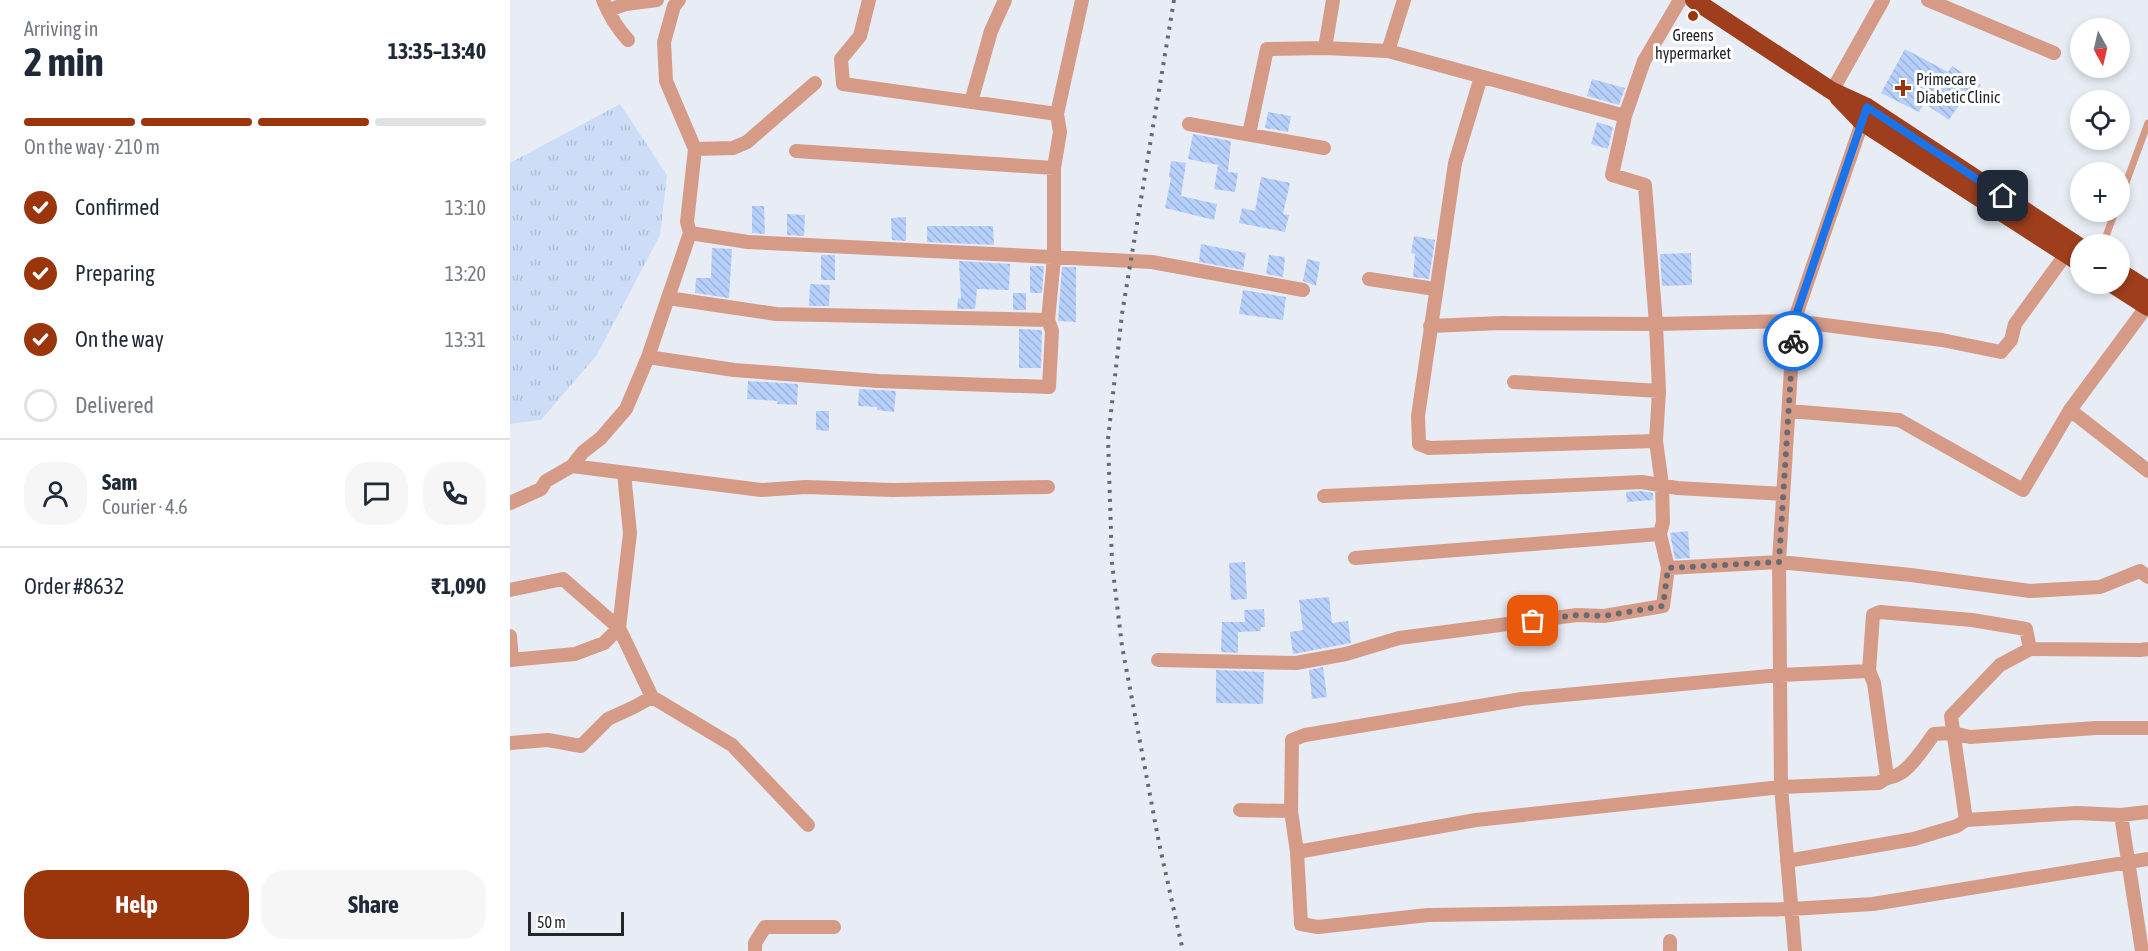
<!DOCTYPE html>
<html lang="en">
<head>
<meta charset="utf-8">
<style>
	:root { --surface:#fff; --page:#f6f6f7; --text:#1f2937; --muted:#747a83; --line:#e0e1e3; --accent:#9b350c }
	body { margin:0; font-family:"Asap Condensed",sans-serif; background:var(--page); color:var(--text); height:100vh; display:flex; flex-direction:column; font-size:22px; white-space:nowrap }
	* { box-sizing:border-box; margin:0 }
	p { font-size:20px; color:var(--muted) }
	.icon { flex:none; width:33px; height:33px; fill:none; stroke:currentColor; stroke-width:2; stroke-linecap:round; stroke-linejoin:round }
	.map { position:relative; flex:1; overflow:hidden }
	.details { display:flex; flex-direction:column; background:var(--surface); width:510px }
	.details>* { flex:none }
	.needle { width:39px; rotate:172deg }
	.fabs { position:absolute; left:1560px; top:18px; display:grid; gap:12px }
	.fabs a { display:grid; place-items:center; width:60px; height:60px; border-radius:50%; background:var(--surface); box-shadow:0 3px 9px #0003; font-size:30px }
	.scale { position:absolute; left:18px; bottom:15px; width:96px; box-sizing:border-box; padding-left:6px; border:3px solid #242528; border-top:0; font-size:16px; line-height:21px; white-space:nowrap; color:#242528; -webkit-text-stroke:4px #fff; paint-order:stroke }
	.pin { position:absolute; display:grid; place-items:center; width:51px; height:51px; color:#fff; margin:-26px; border-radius:12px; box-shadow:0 3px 9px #0006 }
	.courier { position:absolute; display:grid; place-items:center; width:60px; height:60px; margin:-30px; border:4px solid #1a73e8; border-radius:50%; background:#fff; color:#222; box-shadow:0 2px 8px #0007 }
	.overview em { font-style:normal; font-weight:700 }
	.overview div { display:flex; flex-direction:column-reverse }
	.overview { display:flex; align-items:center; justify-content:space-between; height:102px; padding:0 24px }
	h1 { font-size:39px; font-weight:700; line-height:45px }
	.bar { display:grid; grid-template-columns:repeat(4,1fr); gap:9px 6px; align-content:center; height:72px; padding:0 24px }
	.bar i { height:8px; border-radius:4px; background:var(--line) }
	.bar .current { background:var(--accent) }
	.bar p { grid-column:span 4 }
	.line { display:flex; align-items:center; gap:15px; padding:0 24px; border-top:2px solid var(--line) }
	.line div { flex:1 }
	.round { display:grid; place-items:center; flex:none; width:63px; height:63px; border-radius:24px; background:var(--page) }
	ol { padding:0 24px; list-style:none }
	li { display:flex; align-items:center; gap:18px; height:66px }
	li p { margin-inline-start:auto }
	li .icon { padding:6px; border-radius:50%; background:var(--accent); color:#fff; stroke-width:4 }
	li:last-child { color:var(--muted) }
	li i { width:33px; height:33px; border:3px solid var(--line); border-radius:50% }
	.action { display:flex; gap:12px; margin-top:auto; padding:12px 24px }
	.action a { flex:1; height:69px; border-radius:24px; background:var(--accent); color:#fff; font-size:24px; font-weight:700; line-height:69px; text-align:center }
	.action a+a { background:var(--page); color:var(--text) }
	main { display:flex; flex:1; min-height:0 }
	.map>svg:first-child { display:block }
</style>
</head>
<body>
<main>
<section class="details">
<div class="overview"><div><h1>2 min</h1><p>Arriving in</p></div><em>13:35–13:40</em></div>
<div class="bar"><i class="current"></i><i class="current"></i><i class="current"></i><i></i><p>On the way · 210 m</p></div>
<ol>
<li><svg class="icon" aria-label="check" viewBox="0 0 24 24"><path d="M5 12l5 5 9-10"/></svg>Confirmed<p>13:10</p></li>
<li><svg class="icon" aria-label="check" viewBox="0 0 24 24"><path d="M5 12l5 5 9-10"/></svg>Preparing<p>13:20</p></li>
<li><svg class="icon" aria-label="check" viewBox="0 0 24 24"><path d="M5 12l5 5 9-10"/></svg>On the way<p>13:31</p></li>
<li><i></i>Delivered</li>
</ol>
<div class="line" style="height:108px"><a class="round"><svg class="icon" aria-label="person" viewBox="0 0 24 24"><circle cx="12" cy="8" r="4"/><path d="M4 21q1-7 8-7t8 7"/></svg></a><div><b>Sam</b><p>Courier · 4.6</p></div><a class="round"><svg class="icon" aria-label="chat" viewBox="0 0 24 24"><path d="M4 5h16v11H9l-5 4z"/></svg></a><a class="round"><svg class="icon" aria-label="phone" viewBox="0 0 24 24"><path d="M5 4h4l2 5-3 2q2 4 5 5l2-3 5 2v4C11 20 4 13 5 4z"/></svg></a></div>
<div class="line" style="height:78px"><div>Order #8632</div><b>₹1,090</b></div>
<div class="action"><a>Help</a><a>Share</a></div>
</section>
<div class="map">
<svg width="1638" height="951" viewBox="0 0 1638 951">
	<defs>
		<pattern id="grass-tufts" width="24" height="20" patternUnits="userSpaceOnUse" patternTransform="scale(1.5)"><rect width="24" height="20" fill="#ceddf7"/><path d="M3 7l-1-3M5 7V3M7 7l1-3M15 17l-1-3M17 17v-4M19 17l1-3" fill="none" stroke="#b1bed4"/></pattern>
		<pattern id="building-back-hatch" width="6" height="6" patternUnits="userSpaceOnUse" patternTransform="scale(1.5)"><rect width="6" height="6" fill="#b7d0fb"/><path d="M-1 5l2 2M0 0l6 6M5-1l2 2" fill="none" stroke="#9db2d7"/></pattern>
	</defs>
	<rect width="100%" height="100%" fill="#e8edf5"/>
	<path fill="url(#grass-tufts)" d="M110 104 157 175 150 235 87 355 31 420 0 424V163Z"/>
	<path fill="url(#building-back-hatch)" d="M1395 49 1438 72 1442 66 1471 85 1463 97 1457 93 1439 120 1414 103 1409 112 1371 93Z
		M1082 79 1115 88 1109 105 1077 96Z
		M758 112 781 116 778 132 755 128Z
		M1087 122 1103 127 1098 149 1081 144Z
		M683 134 721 141 718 172 728 173 725 192 704 189 708 165 678 159Z
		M661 161 676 163 671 196 707 204 704 220 655 208 661 178 659 177Z
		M751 177 780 183 773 214 779 215 775 232 729 223 732 208 745 211Z
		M242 206H254L255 234 242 233Z
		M277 214 295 215 294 236 277 235Z
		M396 217V241L382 240 381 218Z
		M417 226H483L484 245 417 242Z
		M904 236 925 240 919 279 903 277 905 254 901 253Z
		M691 244 736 253 733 270 689 262Z
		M202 248 222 249 219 298 185 293 186 278H201Z
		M1181 253 1182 285 1152 286 1150 254Z
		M311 255H325V280H311Z
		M759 255 775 257 773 277 756 274Z
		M797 259 810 262 806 286 793 281Z
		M449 261 500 264 499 290 467 289 465 309H447L448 298 451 299Z
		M520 266H534L532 293H520Z
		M552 267H566V322L548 321Z
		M300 284 320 285 319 306H299Z
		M733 290 776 297 773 320 729 314Z
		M503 293H516V310H503Z
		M509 329 532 330 531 368H509Z
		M238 381 288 384 287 405 267 404 268 401 237 399Z
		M349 389 386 391 384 412 367 410V407L348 406Z
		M306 411H319V431L306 430Z
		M1131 491 1143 493V500L1117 502 1116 492Z
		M1178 531 1180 558 1165 559 1160 533Z
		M735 562 737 599 721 600 719 563Z
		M819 597 822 623 838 621 841 643 783 654 780 632 793 630 789 600Z
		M754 609 755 627H751V631L728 632V653L711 652 712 622H735L734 610Z
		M813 667 817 697 802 699 799 670Z
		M706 670 754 672 753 704 706 703Z"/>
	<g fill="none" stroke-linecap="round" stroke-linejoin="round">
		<path stroke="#d69b87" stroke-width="7" d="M1610 199 1638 123
			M1593 244 1605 212"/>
		<path stroke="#d69b87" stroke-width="14" d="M93 0C99 15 107 28 118 40
			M359 0 350 36 331 59 333 84 547 114
			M1418 0 1544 53
			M99 10 116 4 147 0
			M815 48 823 0
			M878 51 894 0
			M971 77 945 163 908 416 909 444 919 448 1146 441
			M1322 91 1373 0
			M461 102 481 31 495 0
			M679 124 814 148
			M739 134 757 49 815 48 878 51 1115 116
			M185 149 223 148 237 142 305 83
			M286 151 544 168
			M180 233 238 242 642 262 793 290
			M859 279 925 289
			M158 298 266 314 538 320
			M920 326 991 323 1146 324 1284 321 1432 340 1491 352 1501 340 1505 324 1556 254
			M138 357 224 370 368 381 539 387 542 331 538 320 544 258V168L550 132 547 114 572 0
			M1004 382 1149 391
			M1560 410 1638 471
			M1279 411 1389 420 1513 490 1560 410 1637 306
			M62 466 251 490 296 487 383 490 538 487
			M814 496 1132 482 1167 488 1273 494
			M0 503 31 489 36 481 62 466 73 452 91 438 116 409 138 357 180 233 177 222 185 149 156 81 154 42 164 6 169 0
			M845 558 1150 534
			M1158 568 1269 562 1401 575 1520 591 1590 587 1630 571 1638 577
			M0 590 53 579 109 628
			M109 628 120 533 114 473
			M0 636 2 660
			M0 660 65 654 94 643 109 628 142 697 124 707 98 719 71 746 38 740 0 743
			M648 660 786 663 836 654 889 638 1067 615 1094 616 1153 606 1158 568 1150 534 1153 522 1152 485 1146 441 1149 391 1146 324 1135 185 1102 175 1115 116 1134 61 1170 0
			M1359 671 1270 675 1012 699 795 735 782 740 781 811 787 852 791 924 808 927 918 915 1281 909 1363 904 1638 859
			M142 697 222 745 298 825
			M1377 777 1364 683 1359 671 1363 615 1370 612 1462 620 1516 629 1520 649
			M730 810 781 811
			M1611 815 1632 951
			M1456 820 1441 716 1490 665 1520 649 1631 650 1638 649
			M787 852 966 820 1271 787 1369 783C1377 776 1379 779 1387 775 1400 770 1415 746 1424 734L1443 733 1460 737 1586 728H1638
			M1277 861 1404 839 1447 826 1456 820 1567 813 1611 815 1638 812
			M245 951V943L255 927H324
			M1160 951V941
			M1285 951 1271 787 1269 562 1284 321 1355 114"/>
		<path stroke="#9e3e1c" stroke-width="18" d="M1184 0 1322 91 1357 107 1570 247
			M1328 97 1352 122 1570 263
			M1610 272 1638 290
			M1602 284 1638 307"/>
		<path stroke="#67696e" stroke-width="4" stroke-dasharray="3 6" stroke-linecap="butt" d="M664 0 612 314 598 439 602 563 612 646 649 843 673 951"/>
	</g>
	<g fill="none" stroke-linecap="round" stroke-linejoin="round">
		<path stroke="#696b70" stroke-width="6" stroke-dasharray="0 10.8" d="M1023 621 1067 615 1094 616 1153 606 1158 568 1269 562 1283 341"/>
		<path stroke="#1a73e8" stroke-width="8" d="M1283 341 1284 321 1357 107 1493 196"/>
	</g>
	<g fill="#9b350c" stroke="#fff" stroke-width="2">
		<circle cx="1183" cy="16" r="6"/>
		<path d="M1390 79h6v6h6v6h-6v6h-6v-6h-6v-6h6z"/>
	</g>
	<g text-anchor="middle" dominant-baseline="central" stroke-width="6" stroke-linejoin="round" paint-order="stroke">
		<g font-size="16" fill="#242528" stroke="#fff">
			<text x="1183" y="35">Greens<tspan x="1183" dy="18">hypermarket</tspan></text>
			<text x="1406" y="79" text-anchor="start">Primecare<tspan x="1406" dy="18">Diabetic Clinic</tspan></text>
		</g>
	</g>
</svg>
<div class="fabs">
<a><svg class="needle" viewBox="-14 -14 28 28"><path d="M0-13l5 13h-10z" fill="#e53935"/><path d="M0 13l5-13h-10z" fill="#747a83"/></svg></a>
<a><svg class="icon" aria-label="locate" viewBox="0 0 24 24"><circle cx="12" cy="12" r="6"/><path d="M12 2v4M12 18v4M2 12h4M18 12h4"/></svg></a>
<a>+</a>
<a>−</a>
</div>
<div class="scale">50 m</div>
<div class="pin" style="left:1023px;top:621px;background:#ea580c"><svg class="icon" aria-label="bag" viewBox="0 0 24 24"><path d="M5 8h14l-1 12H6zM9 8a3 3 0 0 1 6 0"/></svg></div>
<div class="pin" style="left:1493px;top:196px;background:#1f2937"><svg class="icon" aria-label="home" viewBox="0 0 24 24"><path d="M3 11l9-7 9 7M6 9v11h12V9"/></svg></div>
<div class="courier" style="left:1283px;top:341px"><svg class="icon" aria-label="bike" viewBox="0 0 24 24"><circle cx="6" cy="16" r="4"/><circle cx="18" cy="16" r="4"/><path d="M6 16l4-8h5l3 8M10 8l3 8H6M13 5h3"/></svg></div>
</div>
</main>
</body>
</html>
